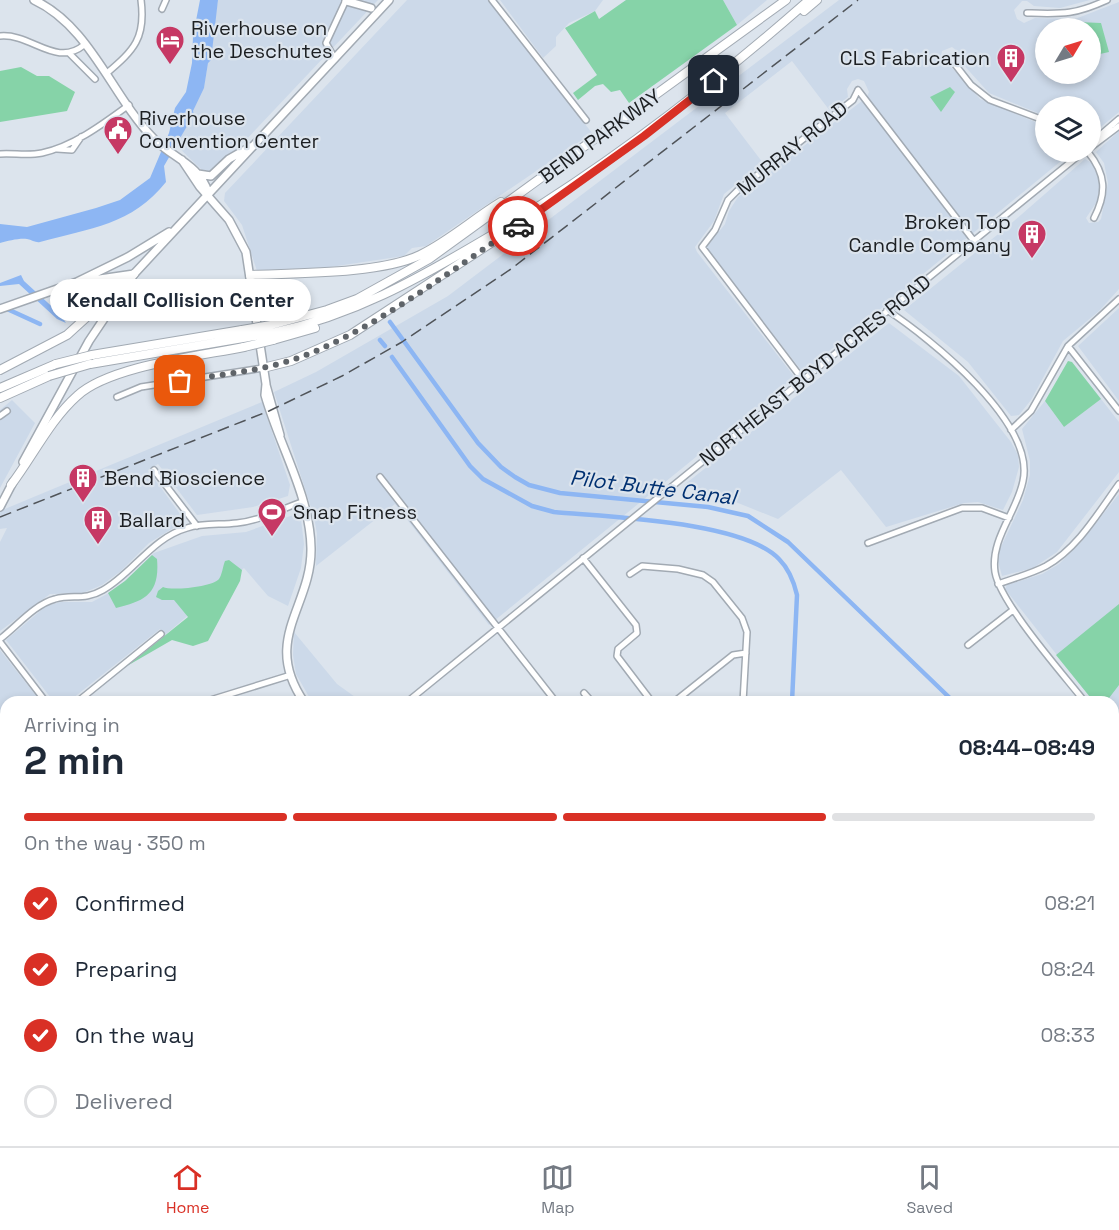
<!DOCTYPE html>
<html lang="en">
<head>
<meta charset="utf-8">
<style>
	:root { --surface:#fff; --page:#f6f6f7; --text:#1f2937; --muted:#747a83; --line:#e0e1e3; --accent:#d93025 }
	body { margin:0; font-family:"Space Grotesk",sans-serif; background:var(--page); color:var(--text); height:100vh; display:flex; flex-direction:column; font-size:22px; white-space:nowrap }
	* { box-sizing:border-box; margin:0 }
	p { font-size:20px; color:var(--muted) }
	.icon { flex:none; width:33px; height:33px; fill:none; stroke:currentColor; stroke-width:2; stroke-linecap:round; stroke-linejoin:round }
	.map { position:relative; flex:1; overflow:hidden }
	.panel { position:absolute; left:0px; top:696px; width:1119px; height:450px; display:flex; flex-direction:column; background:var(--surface); border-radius:18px 18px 0 0; box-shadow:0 3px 9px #0003 }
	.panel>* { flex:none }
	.needle { width:39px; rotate:52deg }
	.tools { position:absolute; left:1035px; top:18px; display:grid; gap:12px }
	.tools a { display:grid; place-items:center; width:66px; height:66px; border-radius:50%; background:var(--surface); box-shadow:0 3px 9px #0003; font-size:30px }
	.pin { position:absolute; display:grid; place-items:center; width:51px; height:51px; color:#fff; margin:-26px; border-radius:12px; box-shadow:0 3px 9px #0006 }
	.courier { position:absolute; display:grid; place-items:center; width:60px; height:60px; margin:-30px; border:4px solid #d93025; border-radius:50%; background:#fff; color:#222; box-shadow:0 2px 8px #0007 }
	.bubble { position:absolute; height:42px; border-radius:21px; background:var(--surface); box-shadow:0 3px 9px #0003; font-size:20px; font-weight:700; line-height:42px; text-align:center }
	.overview em { font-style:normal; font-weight:700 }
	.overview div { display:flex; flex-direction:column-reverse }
	.overview { display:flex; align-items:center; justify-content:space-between; height:102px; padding:0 24px }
	h1 { font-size:39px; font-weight:700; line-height:45px }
	.bar { display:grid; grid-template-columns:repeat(4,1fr); gap:9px 6px; align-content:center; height:72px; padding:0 24px }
	.bar i { height:8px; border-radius:4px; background:var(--line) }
	.bar .active { background:var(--accent) }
	.bar p { grid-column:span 4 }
	ol { padding:0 24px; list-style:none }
	li { display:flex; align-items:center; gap:18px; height:66px }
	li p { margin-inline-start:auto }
	li .icon { padding:6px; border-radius:50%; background:var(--accent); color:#fff; stroke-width:4 }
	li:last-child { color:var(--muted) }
	li i { width:33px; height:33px; border:3px solid var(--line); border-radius:50% }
	.tabs { display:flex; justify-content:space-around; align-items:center; height:84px; border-top:2px solid var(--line); background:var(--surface); font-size:16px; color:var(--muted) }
	.tabs a { display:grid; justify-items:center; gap:3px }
	.tabs .active { color:var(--accent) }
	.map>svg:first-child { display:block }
</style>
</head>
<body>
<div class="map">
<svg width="1119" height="1146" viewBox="0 0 1119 1146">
	<rect width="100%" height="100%" fill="#dce4ed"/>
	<path fill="#ccd9e9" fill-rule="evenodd" d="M218 0H378L243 143 213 171 204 172 176 145 204 87Z
		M407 0H488L592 133 426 246 412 248 404 256 330 267 257 271 242 225 224 201 225 193Z
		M500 0H603L595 11 569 23 556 37V46L543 58Z
		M723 0H767L737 25Z
		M839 0H1090L1060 8 1034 6 1027 1H1022L1014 10 1017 19 1024 23 1035 18 1075 19 1119 2V112L1091 135 1090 106H1046L1045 116 989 93 961 62 957 51 952 47 942 51 940 60 952 68 980 99 1045 126 1046 152H1072L806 370H801L706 248 725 224 729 211 738 197 867 97 869 92 864 81 858 79 852 81 847 89 848 97 830 111 792 61 725 113 763 163 724 194 714 221 695 247 697 252 793 375 792 379 489 625 395 504 316 566 317 534 314 517 274 392 316 372 448 296ZM1046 28H1090V74H1046Z
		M1119 131V289L1099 311 1063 341 1031 400 1019 415 1011 416 968 362 904 310 1007 227 1085 159 1092 163 1100 182 1098 200 1086 218 1089 223 1098 222 1101 219 1108 183 1104 163 1096 152Z
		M1119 308V401L1078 346Z
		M889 323 959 376 1011 442 1018 455 1019 467 1012 492 1003 510 978 502 964 503 886 527 841 470 778 519 723 497 684 485Z
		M1101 399 1119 422V472L1057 552 1033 568 1002 576 998 561 1000 549 1023 500 1030 475V461L1022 429 1045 401 1064 427Z
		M12 400 35 423 0 488V410Z
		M262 402 290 485 288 496 253 507 197 515 158 464 148 470 183 518V522L149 543 121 571 102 585 83 593 50 594 0 631V542L7 528 0 529V511Z
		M1119 494V782L1113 769V702H1094L1005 589 1007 585 1042 574 1059 564 1081 542Z
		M296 514 301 519 304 544 301 568 288 606 268 596 244 568 165 635 160 629 68 702H54L6 640 46 606 61 602H92L107 594 125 581 154 553 202 536 246 532Z
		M294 632 337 684 362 702H312L296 674 293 655Z
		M0 650 41 702H6V751L0 755Z"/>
	<path fill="#86d3a8" d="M626 0H723L737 25 629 103 620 90 611 92 603 84 595 86 578 100 573 93 597 75 565 28 595 11 599 19Z
		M1078 22 1101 23 1109 52 1091 56 1090 28H1080Z
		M21 67 37 76H49L75 92 67 111 0 122V71Z
		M950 87 955 92 941 112 930 97Z
		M114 281 115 285 89 313 83 315 56 296Z
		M1068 361 1072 362 1101 399 1064 427 1045 401Z
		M152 555 157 559C160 594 145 601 116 608L108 593 125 581Z
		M229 560 242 570 240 581 208 641 193 646 172 640 127 666 188 617 174 600H162L156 597 158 591 163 587C171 591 213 587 219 579 222 575 223 566 225 561Z
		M1119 604V685L1106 702H1094L1056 655Z
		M1119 1031V1115L1113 1112V1033Z"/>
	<path fill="#8db6f3" d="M200 0H218L211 60 208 63 204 88 193 111 194 114 164 166 166 182C132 225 90 228 40 242 36 243 32 240 27 239 19 238 8 241 0 243V224L27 227 96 208 120 200 150 178 169 133 175 108 186 92 192 63 193 36Z
		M21 275 24 281 59 313 66 323 57 319 19 284 0 286V283Z"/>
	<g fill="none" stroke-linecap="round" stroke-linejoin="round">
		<path stroke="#8db6f3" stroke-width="4.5" d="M5 308 40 324
			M390 322 478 443 501 467 515 477 529 485 560 493 708 507 748 516 788 542 954 702
			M380 340 385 346
			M392 357 470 466 483 479 532 506 554 512C607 517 743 521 779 559 789 569 794 582 797 595L792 702
			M1113 952 1119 968
			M1113 1049 1119 1058"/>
		<g stroke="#a2aab3" stroke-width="8">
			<path id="minor" d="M492 0 586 120
				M162 9 166 0
				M1027 13C1063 14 1074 15 1107 0
				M0 36C31 33 56 68 84 45
				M70 54 95 79
				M950 58 971 85 990 100 1046 121
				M335 59 326 43 346 0
				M107 73C134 50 146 38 141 0
				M858 90 974 241
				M1090 144 1119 119
				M1090 148 1119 126
				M57 149 72 150 81 137
				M1088 152C1106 174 1107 193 1094 218
				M0 154C14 153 28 156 42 153 74 146 103 124 129 105
				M887 310C931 339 1036 423 1023 481 1017 512 990 539 995 572 1000 603 1063 674 1085 702
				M1068 346 1119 411
				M803 380 702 247 715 230 728 200 737 191 853 100 858 90
				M117 397 141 387 263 368
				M0 416 7 411
				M1011 430 1031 411 1068 346 1119 299
				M154 470 197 526
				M380 477 556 702
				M868 543 962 508H982L1009 518
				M583 558 636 625 637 633 618 649 617 656 652 702
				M630 574 642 566 678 569 703 575 713 582 742 618 747 632 743 702
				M998 584C1014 578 1031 574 1046 566 1078 548 1098 513 1119 484
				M0 639C16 627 35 604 55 599 73 594 84 601 103 590 133 573 152 538 187 528 203 523 220 525 237 523 259 521 281 509 302 502
				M0 642 46 702
				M968 645 1013 610
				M584 693 592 702
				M77 702 161 634
				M204 702 291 675
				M407 702 1083 152
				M674 702 733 655 746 653
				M0 762 6 757
				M0 766 3 774
				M1113 785 1119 795
				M1113 839 1119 830
				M0 884 6 880
				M0 917 6 924
				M0 1008 6 1003
				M0 1026 6 1034
				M0 1104 6 1112
				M373 1140 377 1146
				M474 1140 479 1146
				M226 1146 234 1140
				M428 1146 436 1140
				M651 1146 659 1140
				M726 1146 730 1140
				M844 1146 847 1140
				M922 1146 924 1140"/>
		</g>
		<g stroke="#a2aab3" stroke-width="10">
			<path id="major" d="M34 0C90 26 112 96 153 138 172 158 199 164 208 192
				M346 1 371 8
				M182 160 200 187 229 220 246 252 266 384 265 395C279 445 310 495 311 548 312 607 261 639 304 702
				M198 174 211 176 229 159 250 147
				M86 281 134 274
				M0 309 77 282 128 257 169 232
				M266 385 280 435
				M23 462 89 341 134 274 389 0
				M0 507 13 482
				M1113 1123H1119
				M0 1126 6 1121
				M873 1140 892 1146
				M1000 1146 1021 1140"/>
		</g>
		<g stroke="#a2aab3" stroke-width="10">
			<path id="highway" d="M804 11 817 0
				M250 275C296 273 381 274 420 255 449 241 473 219 501 202
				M271 325 327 310 357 299 429 259 786 0
				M272 333C354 315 416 280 487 238 603 170 708 89 809 0
				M273 340 315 328
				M92 355 242 330
				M90 364 243 338
				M263 368 291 361 350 335 517 226
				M0 370 67 335 134 274
				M0 388 56 364
				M0 398 49 376
				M11 485C33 456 50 420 77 396 109 366 200 356 244 347"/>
		</g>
		<use href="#minor" stroke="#fff" stroke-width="5"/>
		<use href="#major" stroke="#fff" stroke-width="7"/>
		<use href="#highway" stroke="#fff" stroke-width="8"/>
		<path stroke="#505459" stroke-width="1.5" stroke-dasharray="12 6" stroke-linecap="butt" d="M0 517 269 411 342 376 402 342 511 269 858 0"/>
		<g stroke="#a2aab3" stroke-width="10" stroke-linecap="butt">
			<path id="highway-bridge" d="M242 330 271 325
				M243 338 272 333
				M244 347 273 340
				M56 364 92 355
				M49 376 90 364"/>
		</g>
		<use href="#highway-bridge" stroke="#fff" stroke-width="8"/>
	</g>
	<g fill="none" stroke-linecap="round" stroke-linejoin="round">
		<path stroke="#5f6469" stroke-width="6" stroke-dasharray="0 10.8" d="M180 381C216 375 254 372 289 361 367 336 449 271 518 226"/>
		<path stroke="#d93025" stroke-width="8" d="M518 226 644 136 714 81"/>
	</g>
	<defs>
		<g id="hotel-pin" transform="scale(1.5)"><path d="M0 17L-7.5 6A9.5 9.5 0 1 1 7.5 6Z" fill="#c63864" stroke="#dce4ed"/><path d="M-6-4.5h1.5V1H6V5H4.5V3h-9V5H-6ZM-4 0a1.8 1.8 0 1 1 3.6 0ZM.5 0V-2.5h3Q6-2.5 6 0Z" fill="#fff"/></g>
		<g id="building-pin" transform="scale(1.5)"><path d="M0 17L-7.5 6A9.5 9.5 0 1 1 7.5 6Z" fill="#c63864" stroke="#dce4ed"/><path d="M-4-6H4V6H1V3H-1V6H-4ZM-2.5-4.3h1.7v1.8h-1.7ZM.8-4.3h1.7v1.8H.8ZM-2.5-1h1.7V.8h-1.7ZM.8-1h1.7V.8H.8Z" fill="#fff"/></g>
		<g id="civic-pin" transform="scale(1.5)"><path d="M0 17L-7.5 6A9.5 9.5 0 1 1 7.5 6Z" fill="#c63864" stroke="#dce4ed"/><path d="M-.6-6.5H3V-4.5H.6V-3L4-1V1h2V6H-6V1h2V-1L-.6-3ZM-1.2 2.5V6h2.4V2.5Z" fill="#fff"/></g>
		<g id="stadium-pin" transform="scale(1.5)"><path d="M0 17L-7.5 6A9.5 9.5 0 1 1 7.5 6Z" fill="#c63864" stroke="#dce4ed"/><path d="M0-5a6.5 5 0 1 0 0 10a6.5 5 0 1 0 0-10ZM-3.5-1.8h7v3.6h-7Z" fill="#fff"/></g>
	</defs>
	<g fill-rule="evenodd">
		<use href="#hotel-pin" x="170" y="40"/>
		<use href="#building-pin" x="1011" y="58"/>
		<use href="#civic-pin" x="118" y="130"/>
		<use href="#building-pin" x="1032" y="234"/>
		<use href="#building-pin" x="83" y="478"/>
		<use href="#stadium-pin" x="272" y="512"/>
		<use href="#building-pin" x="98" y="520"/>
	</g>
	<g text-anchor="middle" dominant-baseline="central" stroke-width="4.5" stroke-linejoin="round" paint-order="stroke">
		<g font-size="20" fill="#1c1f22" stroke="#dce4ed" text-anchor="start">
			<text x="191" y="28">Riverhouse on<tspan x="191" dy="23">the Deschutes</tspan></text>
			<text x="990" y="58" text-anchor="end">CLS Fabrication</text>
			<text x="139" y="118">Riverhouse<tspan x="139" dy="23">Convention Center</tspan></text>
			<text x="1011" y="222" text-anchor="end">Broken Top<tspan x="1011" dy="23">Candle Company</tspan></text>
			<text x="104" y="478">Bend Bioscience</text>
			<text x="293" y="512">Snap Fitness</text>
			<text x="119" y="520">Ballard</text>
		</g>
		<g font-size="20" fill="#1c1f22" stroke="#dce4ed">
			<text transform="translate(600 136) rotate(-36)">BEND PARKWAY</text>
			<text transform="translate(792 148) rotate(-39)">MURRAY ROAD</text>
			<text transform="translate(815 370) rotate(-39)">NORTHEAST BOYD ACRES ROAD</text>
		</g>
		<g font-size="21" font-style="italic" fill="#003071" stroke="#dce4ed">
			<text transform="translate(653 487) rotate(7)">Pilot Butte Canal</text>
		</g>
	</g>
</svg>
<div class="tools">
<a><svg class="needle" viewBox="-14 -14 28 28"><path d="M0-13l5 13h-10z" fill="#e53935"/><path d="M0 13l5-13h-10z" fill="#747a83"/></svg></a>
<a><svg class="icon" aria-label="layers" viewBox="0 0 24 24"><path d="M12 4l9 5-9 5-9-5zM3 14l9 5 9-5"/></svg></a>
</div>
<div class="pin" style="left:180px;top:381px;background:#ea580c"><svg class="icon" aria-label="bag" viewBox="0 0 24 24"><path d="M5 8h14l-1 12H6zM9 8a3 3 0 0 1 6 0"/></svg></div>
<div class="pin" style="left:714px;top:81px;background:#1f2937"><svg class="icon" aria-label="home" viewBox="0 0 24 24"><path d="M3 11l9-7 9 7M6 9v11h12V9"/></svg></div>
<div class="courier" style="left:518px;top:226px"><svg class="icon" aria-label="car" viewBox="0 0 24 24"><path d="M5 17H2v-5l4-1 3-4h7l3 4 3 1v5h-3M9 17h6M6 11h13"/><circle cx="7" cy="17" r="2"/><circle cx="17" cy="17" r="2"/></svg></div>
<div class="bubble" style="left:50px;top:279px;width:261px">Kendall Collision Center</div>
<section class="panel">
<div class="overview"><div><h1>2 min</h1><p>Arriving in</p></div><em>08:44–08:49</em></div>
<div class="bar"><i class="active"></i><i class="active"></i><i class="active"></i><i></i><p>On the way · 350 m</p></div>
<ol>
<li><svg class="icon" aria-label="check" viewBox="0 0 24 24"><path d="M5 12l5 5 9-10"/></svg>Confirmed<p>08:21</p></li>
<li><svg class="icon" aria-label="check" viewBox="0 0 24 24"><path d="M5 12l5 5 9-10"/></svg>Preparing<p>08:24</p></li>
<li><svg class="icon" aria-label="check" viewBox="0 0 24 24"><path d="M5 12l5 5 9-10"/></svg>On the way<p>08:33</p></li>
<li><i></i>Delivered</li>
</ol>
</section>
</div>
<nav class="tabs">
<a class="active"><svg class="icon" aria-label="home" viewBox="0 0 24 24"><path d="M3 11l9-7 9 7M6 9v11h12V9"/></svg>Home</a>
<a><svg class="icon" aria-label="map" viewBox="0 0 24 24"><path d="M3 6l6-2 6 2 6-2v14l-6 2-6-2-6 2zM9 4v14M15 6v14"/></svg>Map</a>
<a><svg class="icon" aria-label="saved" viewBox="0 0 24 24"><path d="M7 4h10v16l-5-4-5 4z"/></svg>Saved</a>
</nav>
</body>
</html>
